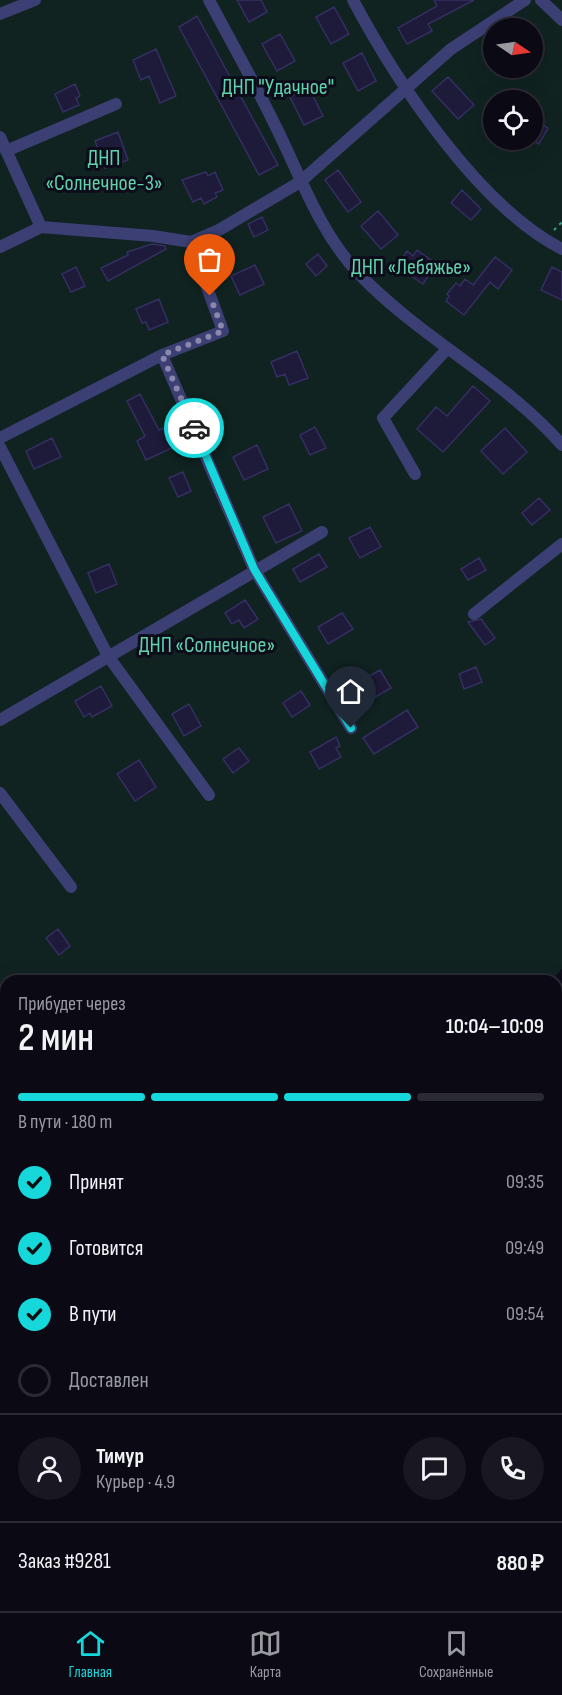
<!DOCTYPE html>
<html lang="ru">
<head>
<meta charset="utf-8">
<style>
	:root { --surface:#0a0914; --page:#181722; --text:#f1f3f6; --muted:#999aa0; --line:#2a2a34; --accent:#16d8da }
	body { margin:0; font-family:"Sofia Sans Condensed",sans-serif; background:var(--page); color:var(--text); height:100vh; display:flex; flex-direction:column; font-size:22px; white-space:nowrap }
	* { box-sizing:border-box; margin:0 }
	p { font-size:20px; color:var(--muted) }
	.icon { flex:none; width:33px; height:33px; fill:none; stroke:currentColor; stroke-width:2; stroke-linecap:round; stroke-linejoin:round }
	.map { position:relative; flex:1; overflow:hidden }
	.sheet { position:absolute; left:0px; top:975px; width:562px; height:636px; display:flex; flex-direction:column; background:var(--surface); border-radius:18px 18px 0 0; box-shadow:0 6px 24px #0002,0 0 0 2px var(--line) }
	.sheet>* { flex:none }
	.needle { width:39px; rotate:103deg }
	.buttons { position:absolute; left:483px; top:18px; display:grid; gap:12px }
	.buttons a { display:grid; place-items:center; width:60px; height:60px; border-radius:50%; background:var(--surface); box-shadow:0 6px 24px #0002,0 0 0 2px var(--line); font-size:30px }
	.pin { position:absolute; display:grid; place-items:center; width:51px; height:51px; color:#fff; margin:-62px -26px; border-radius:50% 50% 50% 0; rotate:-45deg; box-shadow:0 0 6px #0007 }
	.pin .icon { rotate:45deg }
	.courier { position:absolute; display:grid; place-items:center; width:60px; height:60px; margin:-30px; border:4px solid #16d8da; border-radius:50%; background:#fff; color:#222; box-shadow:0 2px 8px #0007 }
	.head em { font-style:normal; font-weight:600 }
	.head div { display:flex; flex-direction:column-reverse }
	.head { display:flex; align-items:center; justify-content:space-between; height:102px; padding:0 18px }
	h1 { font-size:39px; font-weight:600; line-height:45px }
	.bar { display:grid; grid-template-columns:repeat(4,1fr); gap:9px 6px; align-content:center; height:72px; padding:0 18px }
	.bar i { height:8px; border-radius:4px; background:var(--line) }
	.bar .on { background:var(--accent) }
	.bar p { grid-column:span 4 }
	.line { display:flex; align-items:center; gap:15px; padding:0 18px; border-top:2px solid var(--line) }
	.line div { flex:1 }
	.round { display:grid; place-items:center; flex:none; width:63px; height:63px; border-radius:32px; background:var(--page) }
	ol { padding:0 18px; list-style:none }
	li { display:flex; align-items:center; gap:18px; height:66px }
	li p { margin-inline-start:auto }
	li .icon { padding:6px; border-radius:50%; background:var(--accent); color:#111; stroke-width:4 }
	li:last-child { color:var(--muted) }
	li i { width:33px; height:33px; border:3px solid var(--line); border-radius:50% }
	.menu { display:flex; justify-content:space-around; align-items:center; height:84px; border-top:2px solid var(--line); background:var(--surface); font-size:16px; color:var(--muted) }
	.menu a { display:grid; justify-items:center; gap:3px }
	.menu .on { color:var(--accent) }
	.map>svg:first-child { display:block }
</style>
</head>
<body>
<div class="map">
<svg width="562" height="1611" viewBox="0 0 562 1611">
	<rect width="100%" height="100%" fill="#0d0c1a"/>
	<path fill="#102321" fill-rule="evenodd" d="M0 0H562V969L551 981H6V1330L0 1326ZM494 28H532V68H494ZM494 100H532V140H494Z
		M562 1033V1297L557 1299 556 1039Z
		M0 1392 6 1395V1605H462L467 1611H0Z
		M557 1441 562 1442V1535L557 1534Z"/>
	<path fill="#1e1a39" stroke="#342f63" stroke-width="1.5" d="M237 0H261L267 12 249 22Z
		M434 0H474L428 24 432 31 407 44 398 28 437 6Z
		M334 7 349 34 331 44 316 17Z
		M197 16 278 165 259 175 179 27Z
		M280 34 295 61 277 71 262 44Z
		M156 49 176 96 160 103 149 76 141 80 133 60Z
		M362 53 376 81 358 91 343 63Z
		M448 77 474 105 458 119 432 91Z
		M75 84 80 96 76 98 79 105 63 112 55 94Z
		M309 88 323 116 304 125 290 97Z
		M532 118 548 128 539 144 532 140Z
		M118 132 128 160 105 168 95 141Z
		M338 170 361 202 348 212 325 180Z
		M206 172 208 176 215 172 223 190 215 193 217 197 204 204 201 198 193 202 182 180Z
		M462 190 481 209 471 220 451 203Z
		M378 211 398 235 381 249 361 226Z
		M262 217 268 230 254 237 248 224Z
		M152 244 165 246 166 249 108 281 101 268 128 255 127 252Z
		M417 250 432 261 427 269 430 273 423 284 397 266 407 251 413 256Z
		M318 254 327 266 316 276 306 264Z
		M495 257 512 270 498 289 490 282 464 315 446 301 449 296 447 294 456 283 460 286 465 279 473 285Z
		M255 265 264 284 240 295 231 276Z
		M76 267 85 286 71 292 62 274Z
		M552 267 562 272V300L541 290Z
		M159 299 168 322 149 330 146 322 142 323 136 309Z
		M297 351 308 378 289 385 285 374 277 377 271 362Z
		M473 386 490 401 443 452 417 429 436 407 447 416Z
		M140 394 159 430 163 428 172 448 146 460 137 441 145 436 127 401Z
		M315 427 326 448 310 455 300 435Z
		M505 428 527 452 503 474 481 451Z
		M52 438 61 457 34 469 26 451Z
		M257 445 268 469 244 480 233 457Z
		M183 472 191 491 178 497 169 478Z
		M539 498 550 510 532 525 522 513Z
		M289 504 302 531 276 543 263 517Z
		M370 527 381 547 360 558 349 538Z
		M319 554 327 567 300 582 293 569Z
		M479 558 486 570 468 580 461 569Z
		M109 564 117 584 96 593 88 573Z
		M245 600 258 619 244 628 239 620 232 624 225 613Z
		M342 613 353 629 328 644 318 627Z
		M481 619 495 638 485 645 468 622Z
		M476 667 482 682 464 689 459 674Z
		M380 670 391 688 370 700 359 682Z
		M101 686 112 706 92 717 90 713 84 717 75 701Z
		M301 691 310 705 292 717 283 703Z
		M189 704 201 726 184 736 172 714Z
		M407 710 418 727 374 754 363 738Z
		M336 737 340 746 336 748 341 757 319 769 310 752Z
		M239 748 249 761 233 773 223 759Z
		M139 760 156 787 135 801 117 774Z
		M58 929 70 946 59 955 46 938Z"/>
	<g fill="none" stroke-linecap="round" stroke-linejoin="round">
		<path stroke="#38a091" stroke-width="2" stroke-dasharray="3 4.5" stroke-linecap="butt" d="M554 230 562 222
			M0 1346 6 1343
			M0 1378 6 1384
			M556 1410 562 1411
			M542 1605 562 1607"/>
		<path stroke="#3c3f74" stroke-width="12" d="M209 0C230 40 253 80 273 121 300 174 318 231 360 275 422 339 503 378 562 445
			M353 0C396 81 479 207 562 249
			M541 0 562 20
			M0 14 35 0
			M0 137 41 227
			M6 151 116 104
			M191 242 203 276
			M0 247 41 227 153 236 191 242 219 230 300 182 451 49 525 0
			M162 355 254 569 351 728
			M0 438 162 355 223 331 204 279
			M0 447 108 656 209 795
			M415 474 383 418 447 349
			M474 614 562 544
			M0 720 322 532
			M0 793 71 887
			M556 1001 562 995
			M0 1096 6 1098
			M482 1605 484 1611"/>
	</g>
	<g fill="none" stroke-linecap="round" stroke-linejoin="round">
		<path stroke="#8988ac" stroke-width="6" stroke-dasharray="0 10.8" d="M194 428 162 355 223 331 210 296"/>
		<path stroke="#16d8da" stroke-width="8" d="M194 428 254 569 351 728"/>
	</g>
	<g text-anchor="middle" dominant-baseline="central" stroke-width="6" stroke-linejoin="round" paint-order="stroke">
		<g font-size="22" fill="#60d1aa" stroke="#0d0c1a">
			<text x="278" y="87">ДНП "Удачное"</text>
			<text x="104" y="158">ДНП<tspan x="104" dy="25">«Солнечное-3»</tspan></text>
			<text x="411" y="267">ДНП «Лебяжье»</text>
			<text x="207" y="645">ДНП «Солнечное»</text>
		</g>
	</g>
</svg>
<div class="buttons">
<a><svg class="needle" viewBox="-14 -14 28 28"><path d="M0-13l5 13h-10z" fill="#e53935"/><path d="M0 13l5-13h-10z" fill="#999aa0"/></svg></a>
<a><svg class="icon" aria-label="locate" viewBox="0 0 24 24"><circle cx="12" cy="12" r="6"/><path d="M12 2v4M12 18v4M2 12h4M18 12h4"/></svg></a>
</div>
<div class="pin" style="left:210px;top:296px;background:#ea580c"><svg class="icon" aria-label="bag" viewBox="0 0 24 24"><path d="M5 8h14l-1 12H6zM9 8a3 3 0 0 1 6 0"/></svg></div>
<div class="pin" style="left:351px;top:728px;background:#1f2937"><svg class="icon" aria-label="home" viewBox="0 0 24 24"><path d="M3 11l9-7 9 7M6 9v11h12V9"/></svg></div>
<div class="courier" style="left:194px;top:428px"><svg class="icon" aria-label="car" viewBox="0 0 24 24"><path d="M5 17H2v-5l4-1 3-4h7l3 4 3 1v5h-3M9 17h6M6 11h13"/><circle cx="7" cy="17" r="2"/><circle cx="17" cy="17" r="2"/></svg></div>
<section class="sheet">
<div class="head"><div><h1>2 мин</h1><p>Прибудет через</p></div><em>10:04–10:09</em></div>
<div class="bar"><i class="on"></i><i class="on"></i><i class="on"></i><i></i><p>В пути · 180 m</p></div>
<ol>
<li><svg class="icon" aria-label="check" viewBox="0 0 24 24"><path d="M5 12l5 5 9-10"/></svg>Принят<p>09:35</p></li>
<li><svg class="icon" aria-label="check" viewBox="0 0 24 24"><path d="M5 12l5 5 9-10"/></svg>Готовится<p>09:49</p></li>
<li><svg class="icon" aria-label="check" viewBox="0 0 24 24"><path d="M5 12l5 5 9-10"/></svg>В пути<p>09:54</p></li>
<li><i></i>Доставлен</li>
</ol>
<div class="line" style="height:108px"><a class="round"><svg class="icon" aria-label="person" viewBox="0 0 24 24"><circle cx="12" cy="8" r="4"/><path d="M4 21q1-7 8-7t8 7"/></svg></a><div><b>Тимур</b><p>Курьер · 4.9</p></div><a class="round"><svg class="icon" aria-label="chat" viewBox="0 0 24 24"><path d="M4 5h16v11H9l-5 4z"/></svg></a><a class="round"><svg class="icon" aria-label="phone" viewBox="0 0 24 24"><path d="M5 4h4l2 5-3 2q2 4 5 5l2-3 5 2v4C11 20 4 13 5 4z"/></svg></a></div>
<div class="line" style="height:78px"><div>Заказ #9281</div><b>880 ₽</b></div>
</section>
</div>
<nav class="menu">
<a class="on"><svg class="icon" aria-label="home" viewBox="0 0 24 24"><path d="M3 11l9-7 9 7M6 9v11h12V9"/></svg>Главная</a>
<a><svg class="icon" aria-label="map" viewBox="0 0 24 24"><path d="M3 6l6-2 6 2 6-2v14l-6 2-6-2-6 2zM9 4v14M15 6v14"/></svg>Карта</a>
<a><svg class="icon" aria-label="saved" viewBox="0 0 24 24"><path d="M7 4h10v16l-5-4-5 4z"/></svg>Сохранённые</a>
</nav>
</body>
</html>
